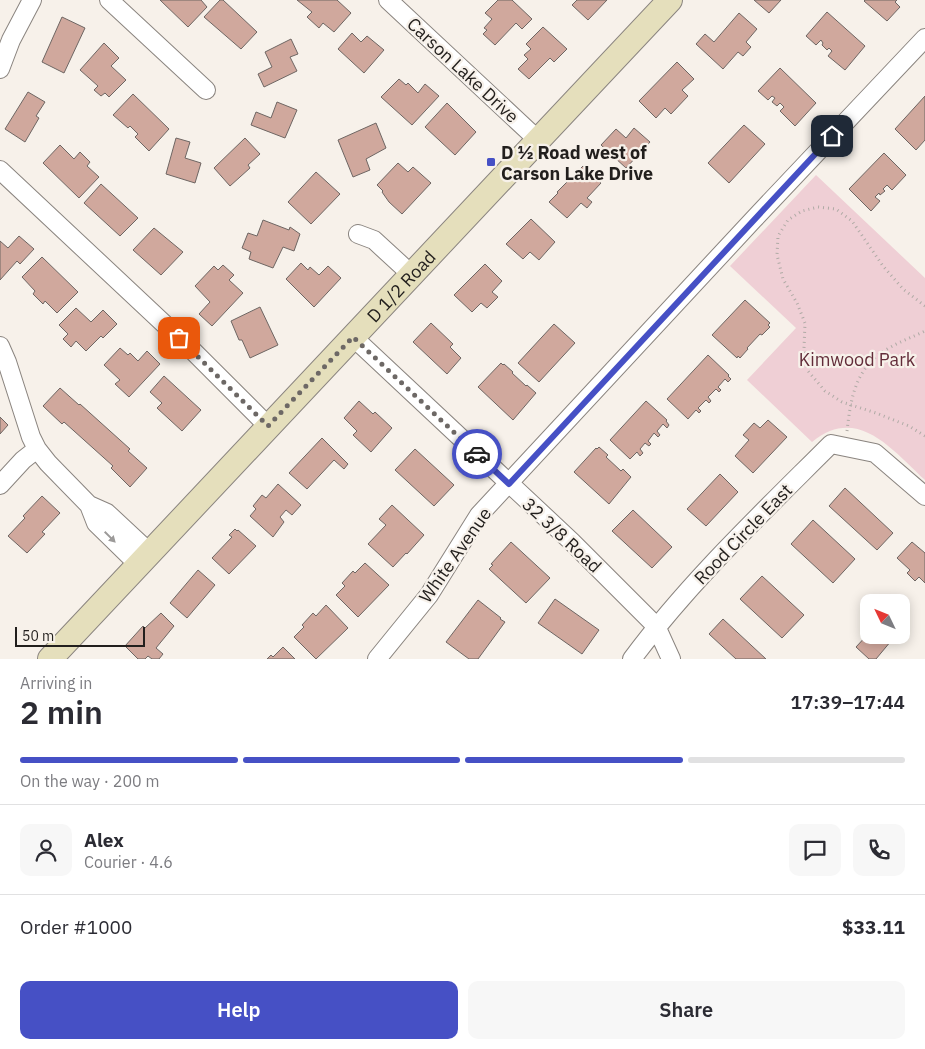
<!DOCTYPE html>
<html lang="en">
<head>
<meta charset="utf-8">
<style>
	:root { --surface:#fff; --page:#f7f7f7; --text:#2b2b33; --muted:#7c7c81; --line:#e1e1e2; --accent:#4650c5 }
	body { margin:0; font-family:"IBM Plex Sans",sans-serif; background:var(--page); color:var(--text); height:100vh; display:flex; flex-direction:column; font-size:19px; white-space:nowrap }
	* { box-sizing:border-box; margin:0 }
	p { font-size:16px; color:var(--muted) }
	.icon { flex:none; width:28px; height:28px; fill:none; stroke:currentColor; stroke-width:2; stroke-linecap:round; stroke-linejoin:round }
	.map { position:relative; height:659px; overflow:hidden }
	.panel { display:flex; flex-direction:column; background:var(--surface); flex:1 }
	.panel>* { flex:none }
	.needle { width:32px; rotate:313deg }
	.fabs { position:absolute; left:860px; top:594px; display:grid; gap:10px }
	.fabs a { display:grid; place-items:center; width:50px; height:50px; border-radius:10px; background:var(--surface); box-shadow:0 2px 12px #0003; font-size:25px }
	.scale { position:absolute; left:15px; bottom:12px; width:130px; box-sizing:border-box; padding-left:5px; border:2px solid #221f1d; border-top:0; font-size:14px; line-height:18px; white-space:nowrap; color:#221f1d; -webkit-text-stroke:4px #f7f1ea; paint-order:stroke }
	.pin { position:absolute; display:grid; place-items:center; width:42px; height:42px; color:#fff; margin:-21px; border-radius:10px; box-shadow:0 2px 8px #0006 }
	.courier { position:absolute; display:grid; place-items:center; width:50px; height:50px; margin:-25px; border:4px solid #4650c5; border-radius:50%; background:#fff; color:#222; box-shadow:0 1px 6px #0007 }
	.summary em { font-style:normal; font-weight:600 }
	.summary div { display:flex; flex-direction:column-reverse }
	.summary { display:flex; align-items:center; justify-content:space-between; height:85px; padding:0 20px }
	h1 { font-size:32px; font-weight:600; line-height:38px }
	.bar { display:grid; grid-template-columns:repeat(4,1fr); gap:8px 5px; align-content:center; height:60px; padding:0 20px }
	.bar i { height:6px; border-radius:4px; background:var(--line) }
	.bar .active { background:var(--accent) }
	.bar p { grid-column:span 4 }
	.line { display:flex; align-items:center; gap:12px; padding:0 20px; border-top:1px solid var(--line) }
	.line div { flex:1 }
	.round { display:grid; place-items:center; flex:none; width:52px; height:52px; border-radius:10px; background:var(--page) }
	.action { display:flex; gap:10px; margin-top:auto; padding:10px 20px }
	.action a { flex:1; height:58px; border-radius:10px; background:var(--accent); color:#fff; font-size:20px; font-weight:600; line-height:58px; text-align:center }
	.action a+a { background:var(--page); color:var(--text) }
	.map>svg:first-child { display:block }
</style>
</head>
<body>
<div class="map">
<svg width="925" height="659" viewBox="0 0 925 659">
	<rect width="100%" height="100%" fill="#f7f1ea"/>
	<path fill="#efcfd5" d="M816 175 925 278V480C893 451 858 404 812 442L747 380 796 328 730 266Z"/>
	<path fill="#d0a89d" stroke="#6e6663" d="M160 0H201L207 7 188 27Z
		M220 0H223L257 32 241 49 204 17Z
		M297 0H337L351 13 334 32 323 23 319 28 307 17 312 12Z
		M498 0H512L532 19 522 29 516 23 495 45 483 34 487 30 484 28 492 19 485 13Z
		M577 0H607L588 20 572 5Z
		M754 0H781L769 13Z
		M865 0H897L895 2 900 7 887 21 864 1Z
		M827 12 865 46 845 70 828 56 832 51 829 48 827 50 822 45 823 43 821 40 816 45 806 36Z
		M739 13 757 29 746 42 751 47 743 56 738 52 723 69 696 44 705 34 714 42Z
		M62 17 85 28 64 73 42 62Z
		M543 27 567 49 554 62 550 58 529 79 518 69 528 59 524 55 531 49 526 44Z
		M352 33 361 42 367 36 384 50 364 73 338 49Z
		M291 39 298 54 290 57 297 71 264 87 258 74 272 67 265 52Z
		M104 43 119 58 111 66 126 80 109 97 105 93 101 96 94 90 98 86 80 70Z
		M677 62 694 79 682 90 688 96 671 114 665 108 656 118 639 101Z
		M780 68 816 103 795 126 780 111 784 107 780 103 777 106 772 102 775 98 772 96 768 100 758 91Z
		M399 79 406 85 408 83 418 93 425 84 439 96 412 125 381 97Z
		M28 92 45 102 36 116 39 118 25 142 5 129Z
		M133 94 169 129 149 151 135 137 138 134 130 126 128 128 113 115Z
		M925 96V140L916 150 895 129Z
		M277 102 297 110 285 138 251 125 256 112 271 118Z
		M447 103 476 132 455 155 425 127Z
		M376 123 386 148 366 159 370 170 353 177 338 140Z
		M744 125 765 144 729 183 708 163Z
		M634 128 650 142 626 168 601 145 616 129 626 138Z
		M176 138 190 142 185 158 201 163 195 183 166 174Z
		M245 138 260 154 248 165 250 168 230 186 214 168Z
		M60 145 74 159 80 152 90 162 87 166 99 177 79 198 43 163Z
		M884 153 906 175 892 190 887 185 883 189 885 191 880 195 879 193 875 197 880 201 871 211 849 189Z
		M398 163 408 172 413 167 431 183 402 214 389 202 382 192 383 191 377 185Z
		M583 166 601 183 587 198 592 202 587 208 581 203 567 218 549 202 558 193 557 192Z
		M316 172 340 194 311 224 288 202Z
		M101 184 138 218 120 236 84 203Z
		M531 219 555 242 539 260 530 252 523 259 506 244Z
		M263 220 289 230 290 227 300 234 294 251 283 247 273 268 249 259 251 252 242 248 248 233 257 236Z
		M154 228 183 252 161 275 133 250Z
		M19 236 34 249 20 264 17 261 0 280V241L8 248Z
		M42 257 78 292 57 313 45 301 43 304 33 294 35 291 22 277Z
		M301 263 308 270 310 267 319 275 328 266 341 278 314 307 286 279Z
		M485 264 502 281 492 292 498 297 487 308 481 303 472 312 454 295Z
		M223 265 234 275 229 280 243 293 212 326 199 314 210 302 195 286 214 266 218 270Z
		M745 300 770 323 768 325 770 327 762 335 760 334 747 348 748 349 740 358 738 356 737 358 712 335Z
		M260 307 278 345 250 358 242 340H239L231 321Z
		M76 308 91 322 103 310 117 324 103 338 101 336 86 351 76 341 71 347 63 339 68 334 59 325Z
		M431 323 453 344 450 347 461 358 447 374 413 342Z
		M554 324 575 343 539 382 518 363Z
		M120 348 128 355 130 353 138 361 147 351 160 364 129 397 115 384 120 380 104 365Z
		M708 355 729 375 728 376 731 379 728 382 725 379 718 387 721 390 719 392 716 389 708 397 711 401 709 403 706 400 698 408 701 411 699 413 696 410 688 419 667 399Z
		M501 363 503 365 504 364 513 372 512 373 526 386 527 385 536 393 513 420 478 387Z
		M164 376 201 410 182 431 157 408 162 403 150 392Z
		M60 388 79 405 80 404 130 449 128 451 147 468 130 487 111 468 113 466 64 422 62 424 43 406Z
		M359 401 373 414 375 412 392 428 371 452 353 435 357 431 344 418Z
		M646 401 667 420 666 421 669 425 667 428 663 424 657 431 660 435 658 437 654 433 648 441 651 444 649 446 645 443 640 449 643 453 640 456 637 452 630 459 610 440Z
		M0 417 8 425 0 434Z
		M768 420 787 437 753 473 735 456 749 440 743 435 754 423 760 428Z
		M322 438 348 464 344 469 334 460 307 489 289 473Z
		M599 447 608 455 606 457 621 471 623 469 631 477 609 504 574 472 596 448 597 449Z
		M415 449 454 485 434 506 395 470Z
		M720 474 738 492 706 526 687 509Z
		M278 484 301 505 292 515 286 510 280 517 284 522 273 537 250 516 256 509 253 506 262 495 266 498Z
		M845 488 893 533 877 550 829 506Z
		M42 496 60 513 42 532 45 534 27 553 8 536 25 518 23 516Z
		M392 505 424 535 407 554 406 553 393 567 368 544 386 525 379 519Z
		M633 510 672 547 652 568 612 531Z
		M813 520 855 559 833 583 791 544Z
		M235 529 237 531 238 530 256 546 229 574 212 558 232 537 229 535Z
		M511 542 550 578 526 603 489 569 493 565 491 564Z
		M912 542 925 553V583L919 577 915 581 907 573 910 570 897 558Z
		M365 563 389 585 358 617 336 595 345 586 342 583 353 571 355 573Z
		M198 570 215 585 187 618 170 603Z
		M762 576 804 615 782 638 740 599Z
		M555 599 599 630 582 654 538 623Z
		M478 600 501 618 500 619 505 622 478 659H469L446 642Z
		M326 605 348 628 316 659 294 637 304 627 302 625 313 613 316 616Z
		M161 613 174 626 156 648 163 654 159 659H152L148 656 145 659H138L125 646 143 626 145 628Z
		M723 619 766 659H736L709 634Z
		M869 633V635H896L876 659H869L856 647Z
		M283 647 295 659H267L271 655 273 657Z"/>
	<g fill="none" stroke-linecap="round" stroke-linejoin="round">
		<g stroke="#8a847f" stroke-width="20">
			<path id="minor" d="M109 0 206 90
				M388 0 538 140
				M0 69 11 40 32 0
				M0 170 193 351 268 426
				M358 234 374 240 412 275
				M353 337 572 542 656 626 671 659
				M0 346 7 362 31 437 37 449 48 463 89 505 107 513 150 553
				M0 485 23 460 37 449
				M89 505 96 523 139 565
				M377 659 429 595 479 515 753 220 925 38
				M632 659C690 581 762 513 831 444L875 453 925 496"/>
		</g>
		<g stroke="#8a847f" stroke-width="26">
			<g id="secondary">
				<path id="s1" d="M50 659 670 0"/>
			</g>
		</g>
		<path stroke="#afaaa5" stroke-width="3" stroke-dasharray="1 4" stroke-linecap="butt" d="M925 306 903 289 883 266 852 221 836 209 818 207 802 211 788 220 778 236 777 255 783 279 797 303 805 323 804 348 808 371 825 391 842 402 876 413 909 426 925 436
			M847 431C851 396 856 366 889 348 901 341 913 337 925 331"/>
		<use href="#minor" stroke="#fff" stroke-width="18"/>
		<use href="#secondary" stroke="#e5dfbc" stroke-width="24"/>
	</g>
	<defs><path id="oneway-solid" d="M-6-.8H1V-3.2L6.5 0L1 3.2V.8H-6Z" transform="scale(1.25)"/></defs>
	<use fill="#9c9a99" href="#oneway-solid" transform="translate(110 537) rotate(45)"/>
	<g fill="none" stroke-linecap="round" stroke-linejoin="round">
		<path stroke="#6d6865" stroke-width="5" stroke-dasharray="0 9" d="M179 338 268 426 353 337 477 454"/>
		<path stroke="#4650c5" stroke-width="6" d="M477 454 509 484 832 136"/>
	</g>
	<rect fill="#4650c5" stroke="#f7f1ea" stroke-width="2" x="486" y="157" width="10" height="10" rx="2.5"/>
	<g text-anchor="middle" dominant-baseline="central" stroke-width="4.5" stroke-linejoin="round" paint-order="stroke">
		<g font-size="18" fill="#221f1d" stroke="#f7f1ea">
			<text transform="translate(463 70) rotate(43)">Carson Lake Drive</text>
			<text stroke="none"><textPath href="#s1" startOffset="512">D 1/2 Road</textPath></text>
			<text transform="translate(743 534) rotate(-46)">Rood Circle East</text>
			<text transform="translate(562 535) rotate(43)">32 3/8 Road</text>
			<text transform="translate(455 555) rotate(-55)">White Avenue</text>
		</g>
		<g font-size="18" font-weight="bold" fill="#221f1d" stroke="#f7f1ea" text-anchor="start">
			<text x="501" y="152">D ½ Road west of<tspan x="501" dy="21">Carson Lake Drive</tspan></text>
		</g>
		<g font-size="18" fill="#622c39" stroke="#f7f1ea">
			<text x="857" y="359">Kimwood Park</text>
		</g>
	</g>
</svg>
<div class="fabs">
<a><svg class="needle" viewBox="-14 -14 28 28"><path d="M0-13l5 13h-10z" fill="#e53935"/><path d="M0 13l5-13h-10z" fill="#7c7c81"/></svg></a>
</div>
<div class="scale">50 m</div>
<div class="pin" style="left:179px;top:338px;background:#ea580c"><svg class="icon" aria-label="bag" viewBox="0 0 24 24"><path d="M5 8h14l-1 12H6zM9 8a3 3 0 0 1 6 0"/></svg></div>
<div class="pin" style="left:832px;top:136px;background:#1f2937"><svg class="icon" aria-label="home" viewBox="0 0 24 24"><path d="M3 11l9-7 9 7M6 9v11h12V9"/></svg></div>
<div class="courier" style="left:477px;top:454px"><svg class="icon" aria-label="car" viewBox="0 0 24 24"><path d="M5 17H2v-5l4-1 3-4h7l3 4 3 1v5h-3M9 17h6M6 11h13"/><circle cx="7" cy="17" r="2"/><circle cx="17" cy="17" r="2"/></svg></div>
</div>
<section class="panel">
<div class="summary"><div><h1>2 min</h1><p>Arriving in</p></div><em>17:39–17:44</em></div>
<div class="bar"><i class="active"></i><i class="active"></i><i class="active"></i><i></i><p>On the way · 200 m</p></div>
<div class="line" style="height:90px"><a class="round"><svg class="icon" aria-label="person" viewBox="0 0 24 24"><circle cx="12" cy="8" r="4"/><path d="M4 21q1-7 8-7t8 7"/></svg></a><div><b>Alex</b><p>Courier · 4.6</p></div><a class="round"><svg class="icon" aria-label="chat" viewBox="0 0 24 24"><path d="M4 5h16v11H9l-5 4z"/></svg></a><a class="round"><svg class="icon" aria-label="phone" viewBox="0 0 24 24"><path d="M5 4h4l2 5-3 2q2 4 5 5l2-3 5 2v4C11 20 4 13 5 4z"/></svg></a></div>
<div class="line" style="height:65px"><div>Order #1000</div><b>$33.11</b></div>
<div class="action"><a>Help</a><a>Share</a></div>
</section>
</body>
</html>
